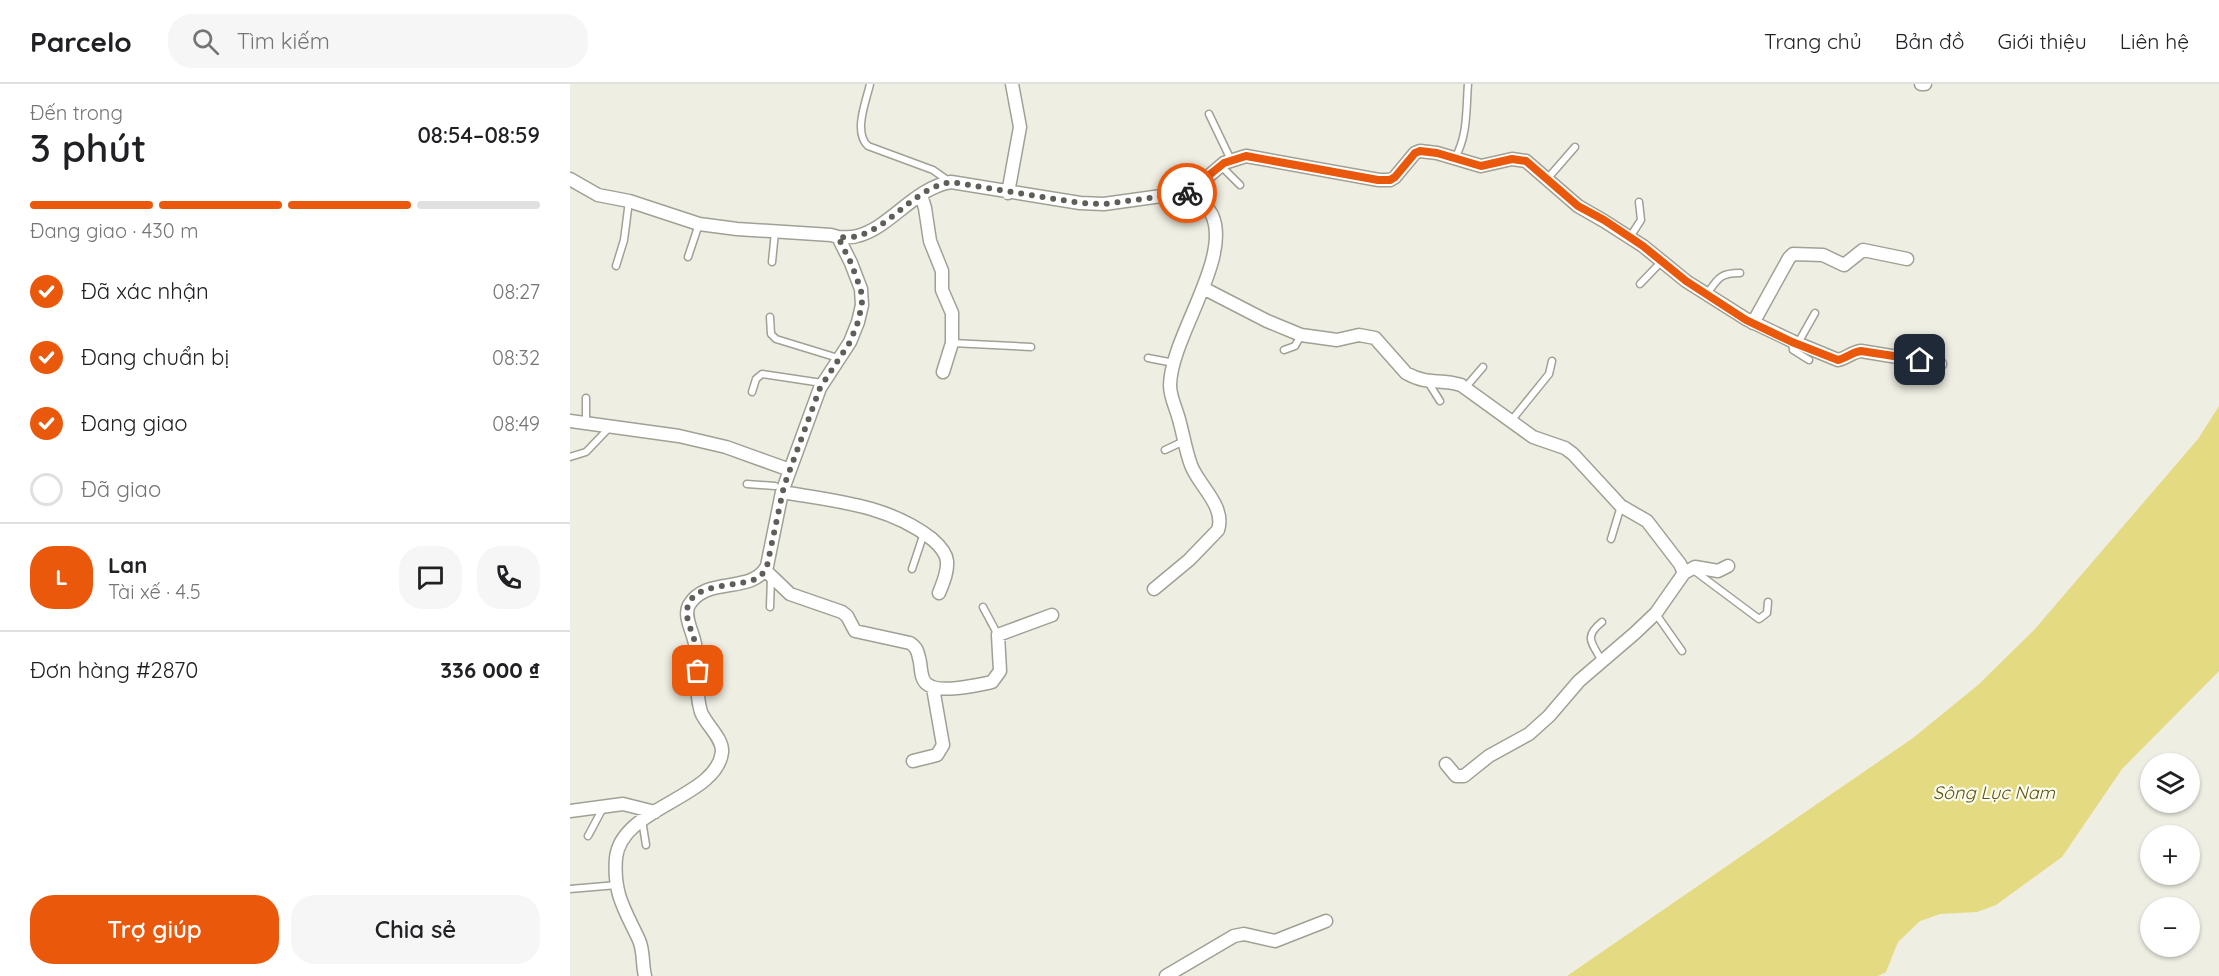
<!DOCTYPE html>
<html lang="vi">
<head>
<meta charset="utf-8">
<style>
	:root { --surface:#fff; --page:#f6f6f6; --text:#202124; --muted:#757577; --line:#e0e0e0; --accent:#ea580c }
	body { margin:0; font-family:Quicksand,sans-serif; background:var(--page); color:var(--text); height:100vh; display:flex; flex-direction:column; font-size:22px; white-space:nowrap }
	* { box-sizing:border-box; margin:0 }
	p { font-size:20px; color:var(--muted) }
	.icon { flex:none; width:33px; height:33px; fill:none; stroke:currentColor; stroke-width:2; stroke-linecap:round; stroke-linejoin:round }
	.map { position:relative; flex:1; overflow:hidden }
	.panel { display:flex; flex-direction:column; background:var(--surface); width:570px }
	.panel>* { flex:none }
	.tools { position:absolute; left:1570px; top:669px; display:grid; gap:12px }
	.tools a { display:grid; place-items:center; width:60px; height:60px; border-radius:50%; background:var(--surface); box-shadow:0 2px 4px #0004; font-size:30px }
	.pin { position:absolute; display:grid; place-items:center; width:51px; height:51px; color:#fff; margin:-26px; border-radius:12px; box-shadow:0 3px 9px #0006 }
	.courier { position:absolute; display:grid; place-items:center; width:60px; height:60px; margin:-30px; border:4px solid #ea580c; border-radius:50%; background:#fff; color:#222; box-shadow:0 2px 8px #0007 }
	.headline em { font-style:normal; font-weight:600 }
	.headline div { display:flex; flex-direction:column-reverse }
	.headline { display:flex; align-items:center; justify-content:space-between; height:102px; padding:0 30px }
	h1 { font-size:39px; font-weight:600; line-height:45px }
	.bar { display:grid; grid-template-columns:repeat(4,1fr); gap:9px 6px; align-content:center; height:72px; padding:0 30px }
	.bar i { height:8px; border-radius:4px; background:var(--line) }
	.bar .on { background:var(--accent) }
	.bar p { grid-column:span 4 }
	.line { display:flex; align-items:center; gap:15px; padding:0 30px; border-top:2px solid var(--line) }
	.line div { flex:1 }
	.round { display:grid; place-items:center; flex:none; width:63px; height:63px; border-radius:24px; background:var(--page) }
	ol { padding:0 30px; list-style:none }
	li { display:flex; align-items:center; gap:18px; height:66px }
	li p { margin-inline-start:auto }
	li .icon { padding:6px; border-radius:50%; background:var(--accent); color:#fff; stroke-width:4 }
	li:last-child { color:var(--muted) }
	li i { width:33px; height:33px; border:3px solid var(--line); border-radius:50% }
	.cta { display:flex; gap:12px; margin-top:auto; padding:12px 30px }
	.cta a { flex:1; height:69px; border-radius:24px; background:var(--accent); color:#fff; font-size:24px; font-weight:600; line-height:69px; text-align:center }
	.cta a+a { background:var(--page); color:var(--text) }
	header { display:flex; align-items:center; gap:36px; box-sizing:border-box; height:84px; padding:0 30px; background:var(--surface); border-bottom:2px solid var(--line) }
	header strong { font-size:28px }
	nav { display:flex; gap:33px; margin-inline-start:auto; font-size:21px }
	.search { width:420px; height:54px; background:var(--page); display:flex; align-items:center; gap:15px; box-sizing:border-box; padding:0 21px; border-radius:24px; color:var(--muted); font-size:22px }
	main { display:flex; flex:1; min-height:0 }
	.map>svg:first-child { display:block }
</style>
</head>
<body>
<header>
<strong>Parcelo</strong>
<div class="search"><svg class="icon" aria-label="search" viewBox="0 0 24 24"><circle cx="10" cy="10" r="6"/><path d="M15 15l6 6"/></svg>Tìm kiếm</div>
<nav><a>Trang chủ</a><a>Bản đồ</a><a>Giới thiệu</a><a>Liên hệ</a></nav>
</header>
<main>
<section class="panel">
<div class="headline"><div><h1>3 phút</h1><p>Đến trong</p></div><em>08:54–08:59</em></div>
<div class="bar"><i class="on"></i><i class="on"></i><i class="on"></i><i></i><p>Đang giao · 430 m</p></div>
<ol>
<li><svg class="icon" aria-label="check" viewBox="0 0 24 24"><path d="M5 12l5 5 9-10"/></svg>Đã xác nhận<p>08:27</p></li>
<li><svg class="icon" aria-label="check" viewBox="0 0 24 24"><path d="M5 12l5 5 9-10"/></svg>Đang chuẩn bị<p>08:32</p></li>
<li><svg class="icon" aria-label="check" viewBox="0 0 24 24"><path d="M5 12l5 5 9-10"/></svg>Đang giao<p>08:49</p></li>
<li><i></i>Đã giao</li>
</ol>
<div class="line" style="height:108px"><b class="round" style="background:var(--accent);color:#fff">L</b><div><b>Lan</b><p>Tài xế · 4.5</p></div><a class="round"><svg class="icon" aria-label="chat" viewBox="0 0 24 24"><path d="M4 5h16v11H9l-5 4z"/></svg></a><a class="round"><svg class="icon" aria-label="phone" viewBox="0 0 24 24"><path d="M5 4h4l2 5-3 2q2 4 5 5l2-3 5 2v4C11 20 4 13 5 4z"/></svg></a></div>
<div class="line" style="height:78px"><div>Đơn hàng #2870</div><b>336 000 ₫</b></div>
<div class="cta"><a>Trợ giúp</a><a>Chia sẻ</a></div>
</section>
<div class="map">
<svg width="1649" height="892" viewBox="0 0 1649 892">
	<rect width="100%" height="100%" fill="#efeee3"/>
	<path fill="#e3da82" d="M1649 322V587L1552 685 1492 773 1426 821 1407 828 1370 830 1350 837 1328 858 1316 888 1308 892H997L1343 654 1408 601 1464 546 1628 355Z"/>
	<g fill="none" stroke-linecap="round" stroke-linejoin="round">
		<g stroke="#a1a095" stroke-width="9">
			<path id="service" d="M300 0C296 18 283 48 298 62L363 86 380 98
				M639 30 661 76
				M885 74C898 51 896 25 898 0
				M651 82 670 101
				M978 94 1005 63
				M1060 153 1071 136 1069 118
				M118 173 129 140
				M202 178 205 148
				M46 182 54 156 59 117
				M1070 200 1091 178
				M1137 210C1148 194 1150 189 1170 189
				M200 233 201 250 206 255 268 274
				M1222 257 1223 266 1239 276
				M382 259 461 263
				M1228 259 1245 229
				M714 266 725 262 731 251
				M578 274 604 279
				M858 298 870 317
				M895 304 913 283
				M182 308 186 295 192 290 252 299
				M16 314V339
				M941 337 979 290 982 277
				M595 366 614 357
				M0 373 16 368 39 344
				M177 400 205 402
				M1041 455 1051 422
				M342 485 354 449
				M1122 485 1189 535 1197 529 1198 518
				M200 523 201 493
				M413 523 428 551
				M1086 530 1112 567
				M1032 577C1022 559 1013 553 1032 538
				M72 736 76 761
				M18 752 34 722
				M0 805 47 801"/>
		</g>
		<g stroke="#a1a095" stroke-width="15">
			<path id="minor" d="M1351 0H1355
				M0 95 28 111 59 117 129 140 167 145 261 151 268 153 281 179 291 205 292 221 288 238 280 258 250 304 212 408 197 482C182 511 137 491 119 521 113 532 123 548 125 560 129 582 124 606 131 628 136 641 153 654 152 668 147 714 51 723 46 774 43 810 55 826 69 856 74 867 72 880 75 892
				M438 109 450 43 442 0
				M351 111 355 124 360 157 372 187V206L382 229V259L373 288
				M268 153C274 153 281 154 287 152 320 144 344 104 381 98L510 119 534 120 620 108 654 79 676 72 809 96H820L825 93 845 69 850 67 867 69 911 82 942 75 956 77 1008 122 1034 137 1073 162 1116 197 1176 235 1222 257 1268 276C1277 274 1282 268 1291 267L1370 280
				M633 204 697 237 731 251 767 256 789 251 805 254 836 289C859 302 869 294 891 301L963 353 995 364 1003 370 1051 422 1077 437 1110 480 1114 489
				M1183 239 1219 174 1223 170 1253 171 1274 181 1293 166 1337 175
				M0 337 109 352 156 363 220 386
				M212 408C265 417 319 421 362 455 369 461 376 468 377 477 378 488 373 499 369 509
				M195 486 220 510 272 528 277 532 285 547 340 559C348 564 348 570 350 578 351 585 351 596 357 600 368 610 408 601 422 598L430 587 428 551 482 531
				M584 505 619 476 648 446C656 422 628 401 621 381 615 365 613 348 608 332 605 322 600 312 600 301 601 253 662 174 642 131 637 121 628 115 620 108
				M343 677 367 671 373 661 363 604
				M876 680 886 692H894L919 672 959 650 979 632 1009 597 1065 549 1086 529 1114 489 1125 483 1148 487 1158 482
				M0 727 53 720 85 728
				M596 892 664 852 674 850 705 857 756 837"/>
		</g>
		<use href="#service" stroke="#fff" stroke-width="6"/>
		<use href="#minor" stroke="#fff" stroke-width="12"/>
	</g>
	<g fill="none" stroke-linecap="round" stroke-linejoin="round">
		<path stroke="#5f5f59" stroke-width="6" stroke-dasharray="0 10.8" d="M128 587C127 578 127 568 125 559 123 549 116 537 117 527 119 496 171 505 189 493 193 490 195 486 197 482L214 402 250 304 280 258 288 238 292 220 291 206 281 179 268 153C274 153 281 154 287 152 320 144 344 104 381 98L510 119 534 120 617 109"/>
		<path stroke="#ea580c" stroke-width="8" d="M617 109 654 79 676 72 808 96H820L825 93 845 69 850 67 867 69 911 82 942 75 956 77 1008 122 1034 136 1073 162 1116 197 1176 236 1222 258 1268 276C1277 274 1282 268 1291 267L1350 276"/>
	</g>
	<g text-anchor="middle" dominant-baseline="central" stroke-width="4.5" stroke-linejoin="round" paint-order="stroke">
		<g font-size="18" font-style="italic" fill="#59510e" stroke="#fdfcf0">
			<text x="1424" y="708">Sông Lục Nam</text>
		</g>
	</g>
</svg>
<div class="tools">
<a><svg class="icon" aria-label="layers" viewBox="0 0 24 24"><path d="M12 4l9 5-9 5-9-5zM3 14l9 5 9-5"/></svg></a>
<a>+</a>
<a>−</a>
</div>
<div class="pin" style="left:128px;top:587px;background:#ea580c"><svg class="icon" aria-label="bag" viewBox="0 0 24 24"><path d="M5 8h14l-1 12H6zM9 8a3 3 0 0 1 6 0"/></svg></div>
<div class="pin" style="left:1350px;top:276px;background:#1f2937"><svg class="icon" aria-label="home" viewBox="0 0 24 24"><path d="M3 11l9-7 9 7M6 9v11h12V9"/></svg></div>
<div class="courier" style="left:617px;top:109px"><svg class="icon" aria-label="bike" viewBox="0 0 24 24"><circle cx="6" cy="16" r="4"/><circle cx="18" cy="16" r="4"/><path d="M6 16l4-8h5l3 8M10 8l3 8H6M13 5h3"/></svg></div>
</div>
</main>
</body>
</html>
